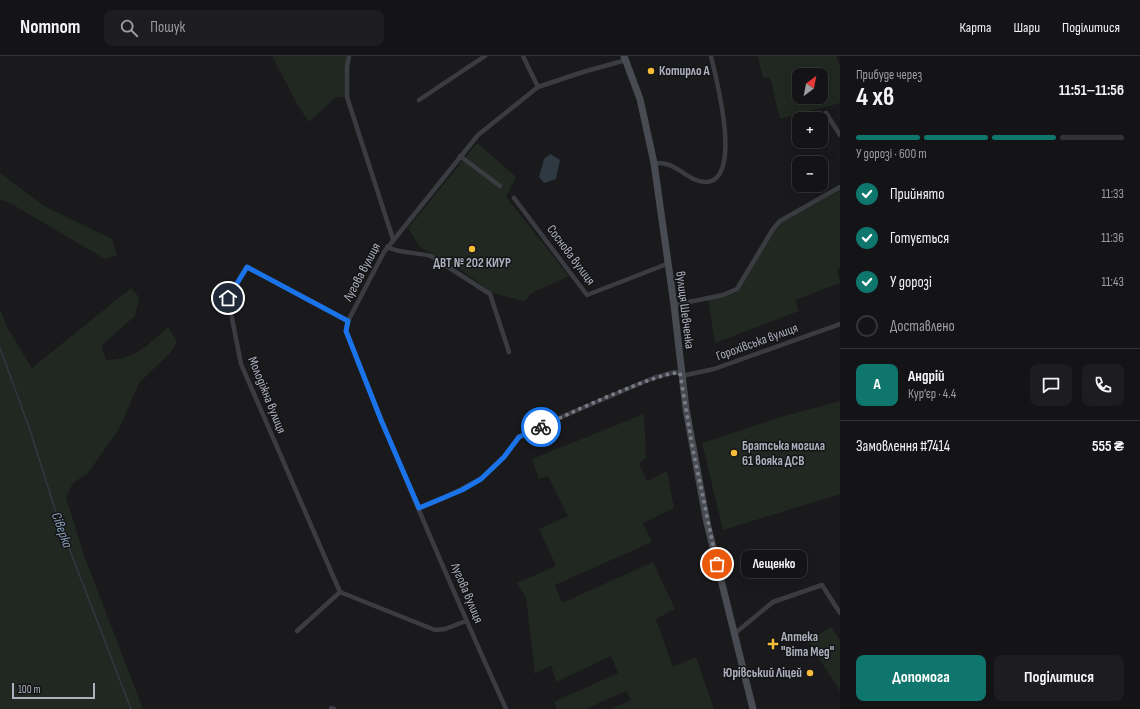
<!DOCTYPE html>
<html lang="uk">
<head>
<meta charset="utf-8">
<style>
	:root { --surface:#141416; --page:#1d1d1f; --text:#f1f3f6; --muted:#9d9ea1; --line:#333335; --accent:#0f766e }
	body { margin:0; font-family:"Sofia Sans Condensed",sans-serif; background:var(--page); color:var(--text); height:100vh; display:flex; flex-direction:column; font-size:15px; white-space:nowrap }
	* { box-sizing:border-box; margin:0 }
	p { font-size:13px; color:var(--muted) }
	.icon { flex:none; width:22px; height:22px; fill:none; stroke:currentColor; stroke-width:2; stroke-linecap:round; stroke-linejoin:round }
	.map { position:relative; flex:1; overflow:hidden }
	.drawer { display:flex; flex-direction:column; background:var(--surface); width:300px }
	.drawer>* { flex:none }
	.needle { width:26px; rotate:32deg }
	.fabs { position:absolute; left:792px; top:12px; display:grid; gap:8px }
	.fabs a { display:grid; place-items:center; width:36px; height:36px; border-radius:8px; background:var(--surface); box-shadow:0 4px 16px #0002,0 0 0 1px var(--line); font-size:20px }
	.scale { position:absolute; left:12px; bottom:10px; width:83px; box-sizing:border-box; padding-left:4px; border:2px solid #adb1bd; border-top:0; font-size:11px; line-height:14px; white-space:nowrap; color:#adb1bd; -webkit-text-stroke:3px #151518; paint-order:stroke }
	.pin { position:absolute; display:grid; place-items:center; width:34px; height:34px; color:#fff; margin:-17px; border:2px solid #fff; border-radius:50%; box-shadow:0 1px 4px #0007 }
	.courier { position:absolute; display:grid; place-items:center; width:40px; height:40px; margin:-20px; border:3px solid #1a73e8; border-radius:50%; background:#fff; color:#222; box-shadow:0 1px 5px #0007 }
	.bubble { position:absolute; height:28px; border-radius:8px; background:var(--surface); box-shadow:0 4px 16px #0002,0 0 0 1px var(--line); font-size:13px; font-weight:700; line-height:28px; text-align:center }
	.summary em { font-style:normal; font-weight:700 }
	.summary div { display:flex; flex-direction:column-reverse }
	.summary { display:flex; align-items:center; justify-content:space-between; height:68px; padding:0 16px }
	h1 { font-size:26px; font-weight:700; line-height:30px }
	.bar { display:grid; grid-template-columns:repeat(4,1fr); gap:6px 4px; align-content:center; height:48px; padding:0 16px }
	.bar i { height:5px; border-radius:3px; background:var(--line) }
	.bar .active { background:var(--accent) }
	.bar p { grid-column:span 4 }
	.line { display:flex; align-items:center; gap:10px; padding:0 16px; border-top:1px solid var(--line) }
	.line div { flex:1 }
	.round { display:grid; place-items:center; flex:none; width:42px; height:42px; border-radius:8px; background:var(--page) }
	ol { padding:0 16px; list-style:none }
	li { display:flex; align-items:center; gap:12px; height:44px }
	li p { margin-inline-start:auto }
	li .icon { padding:4px; border-radius:50%; background:var(--accent); color:#fff; stroke-width:4 }
	li:last-child { color:var(--muted) }
	li i { width:22px; height:22px; border:2px solid var(--line); border-radius:50% }
	.action { display:flex; gap:8px; margin-top:auto; padding:8px 16px }
	.action a { flex:1; height:46px; border-radius:8px; background:var(--accent); color:#fff; font-size:16px; font-weight:700; line-height:46px; text-align:center }
	.action a+a { background:var(--page); color:var(--text) }
	header { display:flex; align-items:center; gap:24px; box-sizing:border-box; height:56px; padding:0 20px; background:var(--surface); border-bottom:1px solid var(--line) }
	header strong { font-size:19px }
	nav { display:flex; gap:22px; margin-inline-start:auto; font-size:14px }
	.search { width:280px; height:36px; background:var(--page); display:flex; align-items:center; gap:10px; box-sizing:border-box; padding:0 14px; border-radius:8px; color:var(--muted); font-size:15px }
	main { display:flex; flex:1; min-height:0 }
	.map>svg:first-child { display:block }
</style>
</head>
<body>
<header>
<strong>Nomnom</strong>
<div class="search"><svg class="icon" aria-label="search" viewBox="0 0 24 24"><circle cx="10" cy="10" r="6"/><path d="M15 15l6 6"/></svg>Пошук</div>
<nav><a>Карта</a><a>Шари</a><a>Поділитися</a></nav>
</header>
<main>
<div class="map">
<svg width="840" height="653" viewBox="0 0 840 653">
	<rect width="100%" height="100%" fill="#1a1a1d"/>
	<path fill="#202821" fill-rule="evenodd" d="M272 0H349L347 41H336L309 66 298 50Z
		M758 0H836L840 11V47L780 63 770 21 763 22ZM799 19H821V41H799Z
		M477 87 516 121 506 141 569 220 530 238 529 241 524 245 492 237 460 213 420 191 408 172Z
		M0 117 44 150 112 183 117 199 105 203 15 150 0 143Z
		M840 131V212L837 213 840 227 795 244 799 255 715 287 708 242 737 233 780 165Z
		M131 232 139 241 135 260 101 290 106 304C134 304 148 289 168 271L177 286 170 297 139 327 119 373 88 417 73 427 66 442 85 502 143 653H0V253L8 273 32 312Z
		M840 345V438L723 474 702 387 784 360Z
		M644 358 646 402 639 407 647 425 667 415 674 452 643 467 652 486 555 529 562 547 653 506 675 553 656 563 673 611 696 601 714 653H610L631 644 626 635 585 653H557L554 646 618 617 611 600 556 626 551 609 535 618 526 541 517 527 556 510 539 473 568 460 548 420 539 423 532 403Z
		M831 571 840 584V635L808 585Z"/>
	<path fill="#2f3942" d="M550 98 560 104 556 123 544 127 539 121 544 103Z"/>
	<g fill="none" stroke-linecap="round" stroke-linejoin="round">
		<path stroke="#2f3942" stroke-width="1.5" d="M0 292 30 374 59 466 131 653"/>
		<path stroke="#3b3c42" stroke-width="4.5" d="M349 0 347 11V41L393 183
			M523 0 538 31
			M419 44 485 0
			M826 57 840 79
			M460 100 500 130
			M654 107C658 107 663 107 666 108 680 111 689 125 705 126 744 126 716 22 711 0
			M514 142 587 239 667 208
			M387 191C402 198 416 196 431 200L490 238 509 296
			M674 249 723 239 737 233 773 173 780 165 840 131
			M348 265 247 211 228 242 241 308 340 536 435 574 445 573 466 565
			M419 452 442 443 481 423 504 401 519 381 559 362 653 322 675 316 686 319 714 313 840 268
			M297 575 340 536
			M734 578 773 546 822 529 840 557
			M331 652 334 653
			M506 653C450 529 396 403 346 275L348 265 384 196 478 79 538 31 583 16 626 4"/>
		<path stroke="#494b52" stroke-width="7" d="M624 0 640 43 654 107 674 249 686 353 707 467 753 653"/>
	</g>
	<g fill="none" stroke-linecap="round" stroke-linejoin="round">
		<path stroke="#7a7c85" stroke-width="4" stroke-dasharray="0 7.2" d="M541 371C563 360 662 314 680 317L692 389 717 508"/>
		<path stroke="#1a73e8" stroke-width="5" d="M228 242 247 211 348 265 346 275 381 364 419 452 462 434 481 423 504 401 519 381 541 371"/>
	</g>
	<g fill="#f7bd38" stroke="#151518" stroke-width="1.5">
		<circle cx="651" cy="15" r="4"/>
		<circle cx="472" cy="193" r="4"/>
		<circle cx="734" cy="397" r="4"/>
		<path d="M771 582h4v4h4v4h-4v4h-4v-4h-4v-4h4z"/>
		<circle cx="810" cy="617" r="4"/>
	</g>
	<g text-anchor="middle" dominant-baseline="central" stroke-width="3" stroke-linejoin="round" paint-order="stroke">
		<g font-size="13" font-weight="bold" fill="#adb1bd" stroke="#151518" text-anchor="start">
			<text x="659" y="15">Котирло А</text>
			<text x="472" y="207" text-anchor="middle">ДВТ № 202 КИУР</text>
			<text x="742" y="390">Братська могила<tspan x="742" dy="15">61 вояка ДСВ</tspan></text>
			<text x="781" y="581">Аптека<tspan x="781" dy="15">"Віта Мед"</tspan></text>
			<text x="802" y="617" text-anchor="end">Юрівський Ліцей</text>
		</g>
		<g font-size="13" fill="#adb1bd" stroke="#151518">
			<text transform="translate(571 199) rotate(53)">Соснова вулиця</text>
			<text transform="translate(362 216) rotate(-62)">Лугова вулиця</text>
			<text transform="translate(685 254) rotate(83)">вулиця Шевченка</text>
			<text transform="translate(757 286) rotate(-20)">Горохівська вулиця</text>
			<text transform="translate(267 339) rotate(68)">Молодіжна вулиця</text>
			<text transform="translate(467 537) rotate(67)">Лугова вулиця</text>
		</g>
		<g font-size="14" font-style="italic" fill="#849eb8" stroke="#151518">
			<text transform="translate(62 474) rotate(70)">Сіверка</text>
		</g>
	</g>
</svg>
<div class="fabs">
<a><svg class="needle" viewBox="-14 -14 28 28"><path d="M0-13l5 13h-10z" fill="#e53935"/><path d="M0 13l5-13h-10z" fill="#9d9ea1"/></svg></a>
<a>+</a>
<a>−</a>
</div>
<div class="scale">100 m</div>
<div class="pin" style="left:717px;top:508px;background:#ea580c"><svg class="icon" aria-label="bag" viewBox="0 0 24 24"><path d="M5 8h14l-1 12H6zM9 8a3 3 0 0 1 6 0"/></svg></div>
<div class="pin" style="left:228px;top:242px;background:#1f2937"><svg class="icon" aria-label="home" viewBox="0 0 24 24"><path d="M3 11l9-7 9 7M6 9v11h12V9"/></svg></div>
<div class="courier" style="left:541px;top:371px"><svg class="icon" aria-label="bike" viewBox="0 0 24 24"><circle cx="6" cy="16" r="4"/><circle cx="18" cy="16" r="4"/><path d="M6 16l4-8h5l3 8M10 8l3 8H6M13 5h3"/></svg></div>
<div class="bubble" style="left:741px;top:494px;width:66px">Лещенко</div>
</div>
<section class="drawer">
<div class="summary"><div><h1>4 хв</h1><p>Прибуде через</p></div><em>11:51–11:56</em></div>
<div class="bar"><i class="active"></i><i class="active"></i><i class="active"></i><i></i><p>У дорозі · 600 m</p></div>
<ol>
<li><svg class="icon" aria-label="check" viewBox="0 0 24 24"><path d="M5 12l5 5 9-10"/></svg>Прийнято<p>11:33</p></li>
<li><svg class="icon" aria-label="check" viewBox="0 0 24 24"><path d="M5 12l5 5 9-10"/></svg>Готується<p>11:36</p></li>
<li><svg class="icon" aria-label="check" viewBox="0 0 24 24"><path d="M5 12l5 5 9-10"/></svg>У дорозі<p>11:43</p></li>
<li><i></i>Доставлено</li>
</ol>
<div class="line" style="height:72px"><b class="round" style="background:var(--accent);color:#fff">А</b><div><b>Андрій</b><p>Кур’єр · 4.4</p></div><a class="round"><svg class="icon" aria-label="chat" viewBox="0 0 24 24"><path d="M4 5h16v11H9l-5 4z"/></svg></a><a class="round"><svg class="icon" aria-label="phone" viewBox="0 0 24 24"><path d="M5 4h4l2 5-3 2q2 4 5 5l2-3 5 2v4C11 20 4 13 5 4z"/></svg></a></div>
<div class="line" style="height:52px"><div>Замовлення #7414</div><b>555 ₴</b></div>
<div class="action"><a>Допомога</a><a>Поділитися</a></div>
</section>
</main>
</body>
</html>
